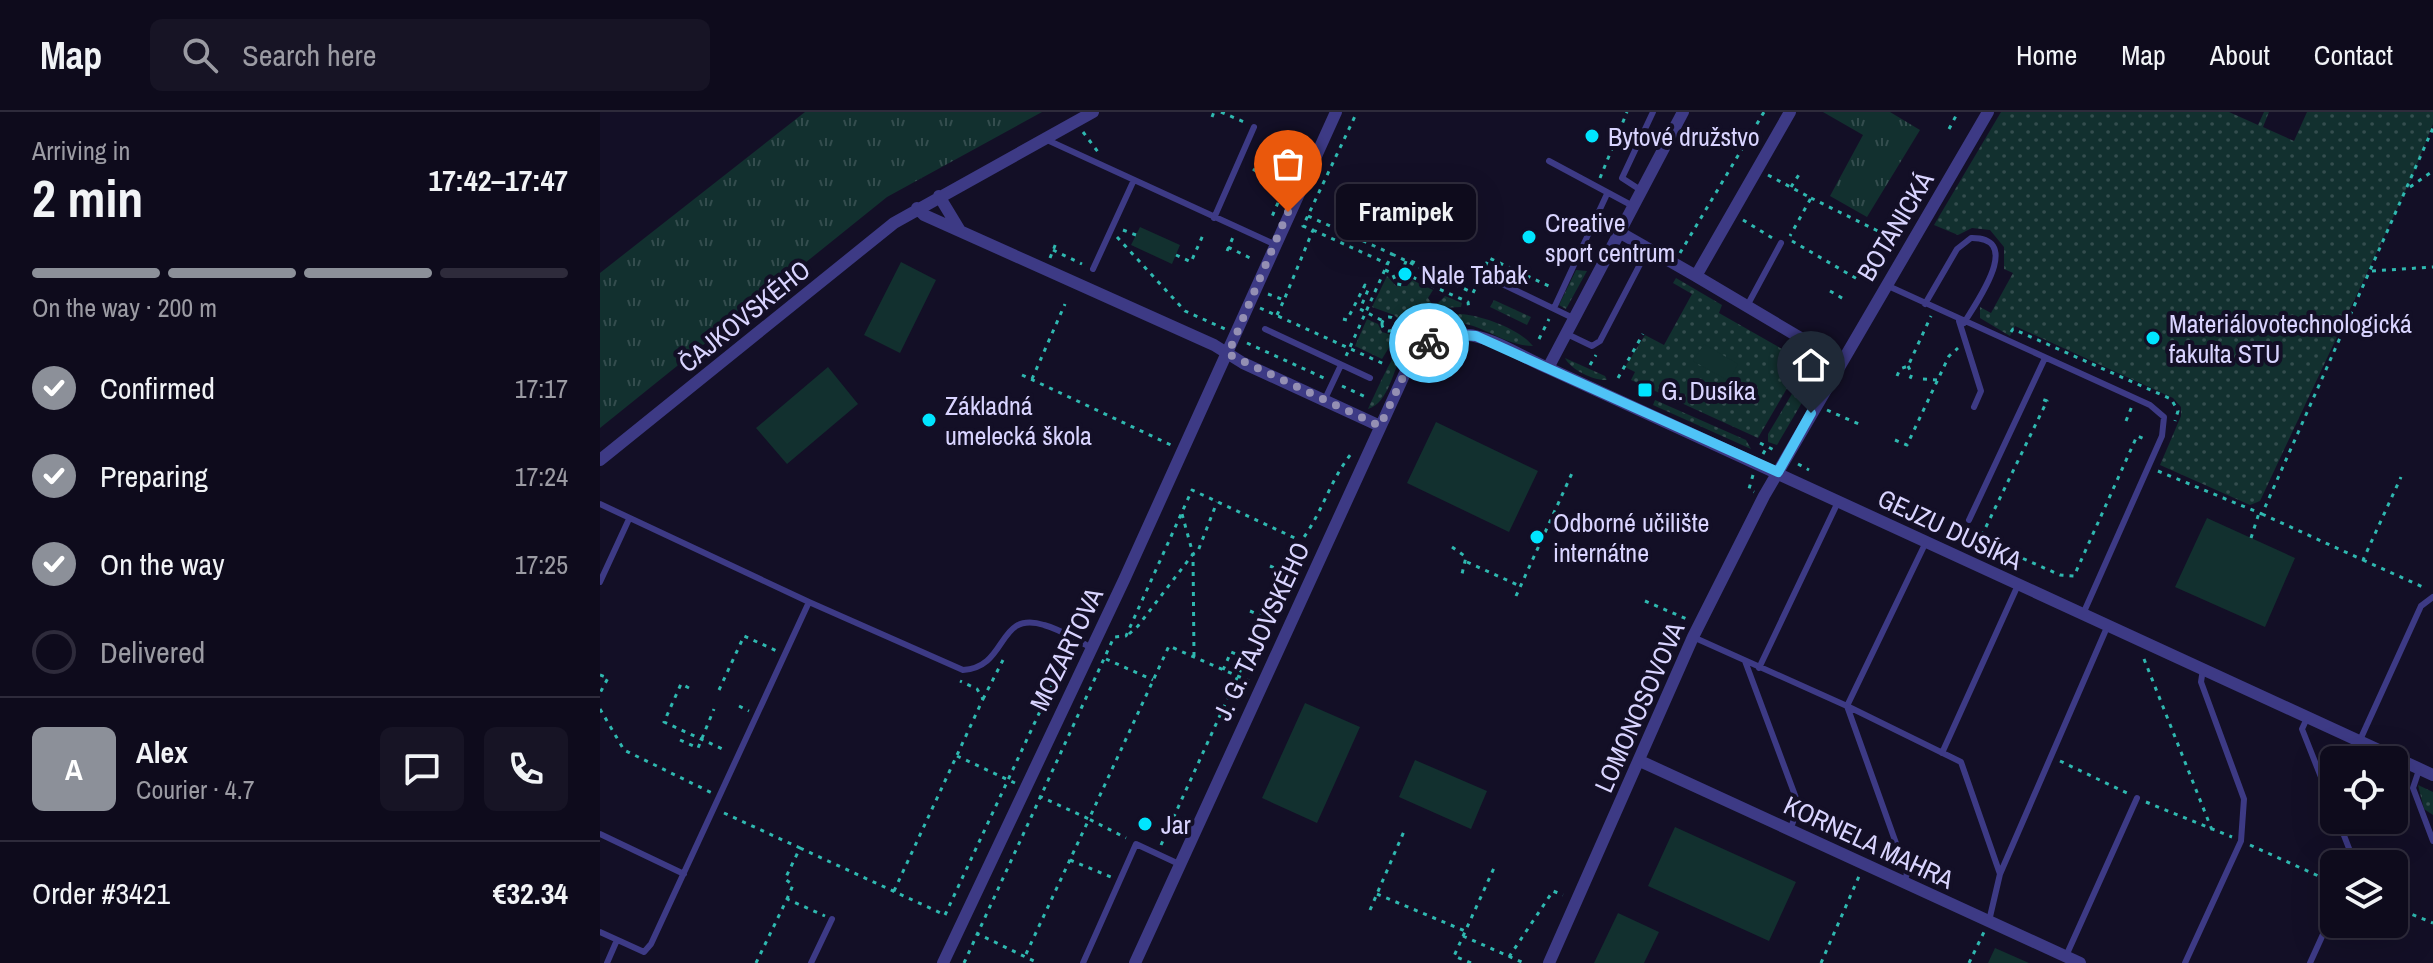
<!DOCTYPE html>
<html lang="en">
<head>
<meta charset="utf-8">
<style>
	:root { --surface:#0e0b1c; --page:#171425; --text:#f1f3f6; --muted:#9b9ba3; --line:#2e2b3b; --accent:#8c9099 }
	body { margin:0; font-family:"Archivo Narrow",sans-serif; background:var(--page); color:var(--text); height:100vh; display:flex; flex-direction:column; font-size:30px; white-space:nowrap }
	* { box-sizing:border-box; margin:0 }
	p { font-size:26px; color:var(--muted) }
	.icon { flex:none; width:44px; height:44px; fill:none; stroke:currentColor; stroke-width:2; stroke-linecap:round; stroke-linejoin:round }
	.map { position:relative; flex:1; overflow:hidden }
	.side { display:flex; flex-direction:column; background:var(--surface); width:600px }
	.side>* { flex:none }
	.controls { position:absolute; left:1720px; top:634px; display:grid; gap:16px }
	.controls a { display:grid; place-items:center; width:88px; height:88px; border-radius:12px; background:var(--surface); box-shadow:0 8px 32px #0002,0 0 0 2px var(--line); font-size:40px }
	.pin { position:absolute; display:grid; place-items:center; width:68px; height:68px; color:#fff; margin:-82px -34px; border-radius:50% 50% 50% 0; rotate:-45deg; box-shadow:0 0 8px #0007 }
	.pin .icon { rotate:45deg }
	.courier { position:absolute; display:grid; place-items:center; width:80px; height:80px; margin:-40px; border:6px solid #4fc3f7; border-radius:50%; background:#fff; color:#222; box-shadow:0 2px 10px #0007 }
	.bubble { position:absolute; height:56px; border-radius:12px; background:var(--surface); box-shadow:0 8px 32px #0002,0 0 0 2px var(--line); font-size:26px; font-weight:700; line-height:56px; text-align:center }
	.overview em { font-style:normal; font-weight:700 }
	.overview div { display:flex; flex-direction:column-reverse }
	.overview { display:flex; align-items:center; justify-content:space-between; height:136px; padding:0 32px }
	h1 { font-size:52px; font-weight:700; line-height:60px }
	.bar { display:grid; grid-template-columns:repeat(4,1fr); gap:12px 8px; align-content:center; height:96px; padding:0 32px }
	.bar i { height:10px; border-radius:6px; background:var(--line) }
	.bar .on { background:var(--accent) }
	.bar p { grid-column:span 4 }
	.line { display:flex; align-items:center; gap:20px; padding:0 32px; border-top:2px solid var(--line) }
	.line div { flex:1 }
	.round { display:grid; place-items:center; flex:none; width:84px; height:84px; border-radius:12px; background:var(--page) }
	ol { padding:0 32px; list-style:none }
	li { display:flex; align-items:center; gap:24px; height:88px }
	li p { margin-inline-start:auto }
	li .icon { padding:8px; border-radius:50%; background:var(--accent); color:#fff; stroke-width:4 }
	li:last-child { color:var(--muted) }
	li i { width:44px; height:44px; border:4px solid var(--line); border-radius:50% }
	header { display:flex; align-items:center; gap:48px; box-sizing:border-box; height:112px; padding:0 40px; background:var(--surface); border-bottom:2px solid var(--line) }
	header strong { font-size:38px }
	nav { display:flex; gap:44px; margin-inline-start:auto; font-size:28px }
	.search { width:560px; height:72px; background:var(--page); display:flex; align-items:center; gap:20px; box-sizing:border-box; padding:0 28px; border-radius:12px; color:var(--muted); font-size:30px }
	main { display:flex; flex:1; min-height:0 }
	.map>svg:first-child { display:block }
</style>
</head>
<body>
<header>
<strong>Map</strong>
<div class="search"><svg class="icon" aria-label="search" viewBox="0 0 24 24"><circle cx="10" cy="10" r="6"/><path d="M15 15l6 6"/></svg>Search here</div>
<nav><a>Home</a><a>Map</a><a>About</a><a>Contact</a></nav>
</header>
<main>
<section class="side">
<div class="overview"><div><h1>2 min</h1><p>Arriving in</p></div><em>17:42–17:47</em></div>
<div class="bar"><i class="on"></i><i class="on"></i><i class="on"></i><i></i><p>On the way · 200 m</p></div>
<ol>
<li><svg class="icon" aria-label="check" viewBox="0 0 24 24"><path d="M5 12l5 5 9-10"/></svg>Confirmed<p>17:17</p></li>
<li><svg class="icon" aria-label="check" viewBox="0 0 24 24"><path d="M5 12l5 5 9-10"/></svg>Preparing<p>17:24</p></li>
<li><svg class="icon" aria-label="check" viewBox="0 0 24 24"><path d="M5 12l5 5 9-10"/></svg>On the way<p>17:25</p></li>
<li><i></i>Delivered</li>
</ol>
<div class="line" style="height:144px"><b class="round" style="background:var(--accent);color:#fff">A</b><div><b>Alex</b><p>Courier · 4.7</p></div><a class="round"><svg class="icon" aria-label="chat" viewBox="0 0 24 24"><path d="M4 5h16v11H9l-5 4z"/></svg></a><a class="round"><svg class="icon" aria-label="phone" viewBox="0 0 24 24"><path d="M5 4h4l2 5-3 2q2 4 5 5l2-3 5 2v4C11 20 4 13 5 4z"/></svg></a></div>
<div class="line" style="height:104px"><div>Order #3421</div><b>€32.34</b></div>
</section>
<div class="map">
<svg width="1833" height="851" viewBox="0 0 1833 851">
	<defs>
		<pattern id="grass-dots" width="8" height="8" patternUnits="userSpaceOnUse" patternTransform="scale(2)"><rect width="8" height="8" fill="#12302f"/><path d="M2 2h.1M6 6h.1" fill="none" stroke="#344d4e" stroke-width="1.8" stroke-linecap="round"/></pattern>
		<pattern id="park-tufts" width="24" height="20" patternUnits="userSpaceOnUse" patternTransform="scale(2)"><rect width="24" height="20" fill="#12302f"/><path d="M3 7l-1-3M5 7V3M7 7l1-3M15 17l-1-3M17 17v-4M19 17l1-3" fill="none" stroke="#344d4e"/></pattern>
	</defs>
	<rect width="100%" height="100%" fill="#130f26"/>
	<path fill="url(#grass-dots)" d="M1401 0H1629L1658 13 1664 0H1669L1663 15 1694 29 1707 0H1833V12L1811 67 1660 389 1650 393 1560 353 1581 304V295L1573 286 1415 214 1410 224 1380 206V195L1391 201 1413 161 1404 157V135L1390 118 1372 116 1358 123 1334 113Z
		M976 158 987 159 966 197 959 193Z
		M787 164 796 174H807L812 168 833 178 828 186 832 192 838 191 845 184 862 191 861 195 841 196 806 214 794 203 772 195Z
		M1076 166 1122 193 1119 201 1203 249 1158 326 1031 268 1035 260 1025 255 1045 223 1064 233 1092 182 1073 171Z
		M894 188 931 205 927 213 890 195Z
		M860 202C881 203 920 217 933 234 896 234 871 197 832 217 821 222 810 230 803 241 793 257 789 291 768 297 790 252 803 207 860 202Z
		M767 207 778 212 782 220 796 224 782 247 755 234Z
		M965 246 1005 264 1007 268C994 269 971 258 965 246Z
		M1202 265 1207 270 1203 279 1207 282 1177 333 1168 330V322Z
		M1055 288 1146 328 1151 337 1053 293Z
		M1818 673 1833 680V703L1824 697Z"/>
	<path fill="url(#park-tufts)" d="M205 0H442L287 85 0 316V161Z
		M1223 0H1290L1320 18 1267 105 1230 84 1263 23Z"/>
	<path fill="#12302f" d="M540 115 580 133 572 152 531 133Z
		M301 150 336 168 300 241 264 223Z
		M1104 232 1138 252 1129 269 1093 249Z
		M228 255 258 292 187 352 156 316Z
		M836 310 938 359 909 420 807 371Z
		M1607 406 1695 446 1665 515 1575 475Z
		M705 591 760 615 717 711 662 686Z
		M815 648 887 679 871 717 799 685Z
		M1075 715 1196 770 1169 829 1048 774Z
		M1018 801 1059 820 1044 851H994Z
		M1395 836 1429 851H1388Z"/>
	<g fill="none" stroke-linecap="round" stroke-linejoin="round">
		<path stroke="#2fb8b0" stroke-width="3" stroke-dasharray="4 6" stroke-linecap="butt" d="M621 0 644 10
			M612 5 614 0
			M1349 17 1358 0
			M483 20 498 40
			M653 57 683 79 671 107
			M1168 63 1211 86 1190 124
			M1000 66 1027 0
			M1191 75 1200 61
			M1810 75 1833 59
			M1211 86 1286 123
			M708 104 792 142 746 244
			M1143 108 1174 127
			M523 118 536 123
			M713 118 788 152
			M517 125 585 199 625 217
			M1192 129 1259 168
			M628 135 654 148
			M453 138 482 152
			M627 139 634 123
			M1080 141 1164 0
			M792 142 873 181 889 146 951 175
			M576 143 591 150 603 123
			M450 146 456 131
			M806 149 800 166 807 158
			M785 158 792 161 797 172 803 173 810 164 868 190 869 198
			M1772 159 1833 155
			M1230 179 1247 189
			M668 182 684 188 713 118 703 114 757 0
			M660 196 784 252
			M677 203 684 188
			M782 212a7 7 0 1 1 14 0a7 7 0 1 1-14 0Z
			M743 207 747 208 765 173 768 178 760 197 783 209
			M795 215 804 221
			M1411 220 1413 217 1571 287 1578 299 1575 309
			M939 227 949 207
			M647 231 724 266
			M990 253 996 243
			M1308 254 1312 262 1309 269
			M422 263 571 333
			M1297 264 1300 257 1308 254 1331 204
			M1018 266 1043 222
			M432 267 465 192
			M1323 267 1337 268
			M742 274 768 286
			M1227 298 1259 312
			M1526 309 1532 294
			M1295 328 1307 333 1349 244 1358 236
			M1160 331 1174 338
			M1163 342 1167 335
			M1198 352 1209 358
			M1558 359 1662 402 1833 16
			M1153 363 1149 377 1154 380
			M1662 402 1763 448 1801 365
			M1370 418 1383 421 1447 289 1439 286
			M1383 421 1386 430 1460 463 1474 464 1537 324 1547 328
			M1651 426 1659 401
			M852 435 866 445 862 462
			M1763 448 1825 476
			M867 450 920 474
			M670 454 682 459
			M916 484 973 359
			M1045 489 1089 508
			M650 499 662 504
			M529 522 538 514 593 442 582 402
			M594 544 593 442 598 439 617 390
			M506 547 553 568
			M1544 547 1612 718
			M623 558 631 540 643 545
			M0 563 8 566 0 581
			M89 576 81 572 64 610 127 639
			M119 578 144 524 177 539
			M383 587 403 548
			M139 594 149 599
			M0 597 24 638 112 681
			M80 628 98 636 114 597
			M357 644 415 671
			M1460 649 1529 682
			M439 684 489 707 569 534 649 569
			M1546 690 1632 725
			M124 701 200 736 185 767 193 773 187 787
			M561 733 697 434C721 406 728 371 751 342
			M1650 733 1734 771
			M200 736 345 803
			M470 748 511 765
			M294 779 383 587 377 577 360 569
			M777 782 865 819
			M1794 795 1833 811
			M770 798 805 717
			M345 803 470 535
			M376 821 438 851
			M863 824 924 851
			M426 842 489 707 526 726
			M909 845 953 779 963 783
			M156 851 187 787 225 804
			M364 851 514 525 526 524 592 378 697 427
			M871 851 854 844 894 756
			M1221 851 1260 762
			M1369 851 1384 820"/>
		<path stroke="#3d3a85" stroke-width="6" d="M445 27 674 132
			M949 49 1031 93
			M1039 77 1022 66 1053 0
			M614 106 654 15
			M493 157 533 70
			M894 168 973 206
			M1286 173 1550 293 1564 305 1562 324 1483 502
			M1325 192 1357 137 1371 126C1425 125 1375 192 1364 211
			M1147 194 1181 131
			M954 196 1007 82
			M1359 209 1381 279 1374 295
			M665 217 770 266
			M967 222 992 234 1000 229 1048 137
			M724 289 741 253
			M0 392 209 490 51 832 44 840 0 820
			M1369 408 1445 246
			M0 470 29 407
			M209 490 363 558C409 555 396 498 444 513 460 517 476 528 490 535
			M1093 525 1247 594 1361 650 1400 762
			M1145 549 1199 694 1190 718
			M1159 556 1238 390
			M1708 604 1702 617 1734 698
			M1760 628 1821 494 1833 485
			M1342 641 1418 473
			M1819 658 1813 676 1833 729
			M1738 708 1750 739 1748 752
			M0 722 84 762
			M1304 770 1307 762 1247 594 1326 430
			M1389 809 1400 762 1508 513
			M1466 844 1537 686
			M7 851 17 828
			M211 851 232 807
			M483 851 536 732 579 752
			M1585 851 1641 729 1644 687 1601 570 1603 557
			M1710 851 1734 798"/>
		<path stroke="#3d3a85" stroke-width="12" d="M1190 0 1096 164 1241 250
			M339 84 359 117
			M317 96 324 103 614 233 643 251 780 314
			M1019 120 1096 164
			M948 256 1083 0
			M0 348 294 111 493 0
			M1040 649 1480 851
			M343 851 524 468 736 0
			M535 851 811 248C858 198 896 233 948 256L1833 663
			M949 851 1093 525 1164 384 1388 0"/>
		<path stroke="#2fb8b0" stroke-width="3" stroke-dasharray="4 6" stroke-linecap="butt" d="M807 158 811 149 844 164"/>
	</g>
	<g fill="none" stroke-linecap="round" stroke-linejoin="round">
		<path stroke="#948fb3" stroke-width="8" stroke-dasharray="0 14.4" d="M688 100 628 242 780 314 811 248 829 231"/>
		<path stroke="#4fc3f7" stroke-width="10" d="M829 231 846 222 876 224 1178 360 1211 301"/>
	</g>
	<g fill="#00e5ff" stroke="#130f26" stroke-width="3">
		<circle cx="992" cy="24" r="8"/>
		<circle cx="929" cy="125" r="8"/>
		<circle cx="805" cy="162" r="8"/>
		<circle cx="1553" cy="226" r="8"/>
		<rect x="1037" y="270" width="16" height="16" rx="4"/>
		<circle cx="329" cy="308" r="8"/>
		<circle cx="937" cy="425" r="8"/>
		<circle cx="545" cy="712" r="8"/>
	</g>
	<g text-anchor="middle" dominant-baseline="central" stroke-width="8" stroke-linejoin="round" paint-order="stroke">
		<g font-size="26" fill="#d9d4ff" stroke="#130f26" text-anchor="start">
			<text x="1008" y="24">Bytové družstvo</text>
			<text x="945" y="110">Creative<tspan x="945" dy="30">sport centrum</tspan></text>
			<text x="821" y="162">Nale Tabak</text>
			<text x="1569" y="211">Materiálovotechnologická<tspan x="1569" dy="30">fakulta STU</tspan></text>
			<text x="1061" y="278">G. Dusíka</text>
			<text x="345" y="293">Základná<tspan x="345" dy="30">umelecká škola</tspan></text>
			<text x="953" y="410">Odborné učilište<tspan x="953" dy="30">internátne</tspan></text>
			<text x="561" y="712">Jar</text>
		</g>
		<g font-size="26" fill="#d9d4ff" stroke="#130f26">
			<text transform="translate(1295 114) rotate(-59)">BOTANICKÁ</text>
			<text transform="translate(144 204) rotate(-39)">ČAJKOVSKÉHO</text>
			<text transform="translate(1350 417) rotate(25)">GEJZU DUSÍKA</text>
			<text transform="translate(661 519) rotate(-65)">J. G. TAJOVSKÉHO</text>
			<text transform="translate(466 537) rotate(-64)">MOZARTOVA</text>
			<text transform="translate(1039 595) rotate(-66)">LOMONOSOVOVA</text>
			<text transform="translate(1269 730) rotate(25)">KORNELA MAHRA</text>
		</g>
	</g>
</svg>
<div class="controls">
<a><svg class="icon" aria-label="locate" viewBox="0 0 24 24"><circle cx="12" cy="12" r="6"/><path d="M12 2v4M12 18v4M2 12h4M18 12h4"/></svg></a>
<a><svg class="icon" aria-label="layers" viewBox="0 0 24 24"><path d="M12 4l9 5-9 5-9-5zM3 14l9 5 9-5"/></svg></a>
</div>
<div class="pin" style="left:688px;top:100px;background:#ea580c"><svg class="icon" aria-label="bag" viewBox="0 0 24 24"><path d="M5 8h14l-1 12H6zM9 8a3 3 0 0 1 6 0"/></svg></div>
<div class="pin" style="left:1211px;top:301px;background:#1f2937"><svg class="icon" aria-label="home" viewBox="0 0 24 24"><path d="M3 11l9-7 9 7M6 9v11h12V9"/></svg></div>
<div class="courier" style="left:829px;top:231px"><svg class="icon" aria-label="bike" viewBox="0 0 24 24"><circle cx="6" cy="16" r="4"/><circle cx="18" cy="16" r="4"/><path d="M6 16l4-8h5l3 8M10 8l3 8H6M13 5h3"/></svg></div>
<div class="bubble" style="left:736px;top:72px;width:140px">Framipek</div>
</div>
</main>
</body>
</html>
